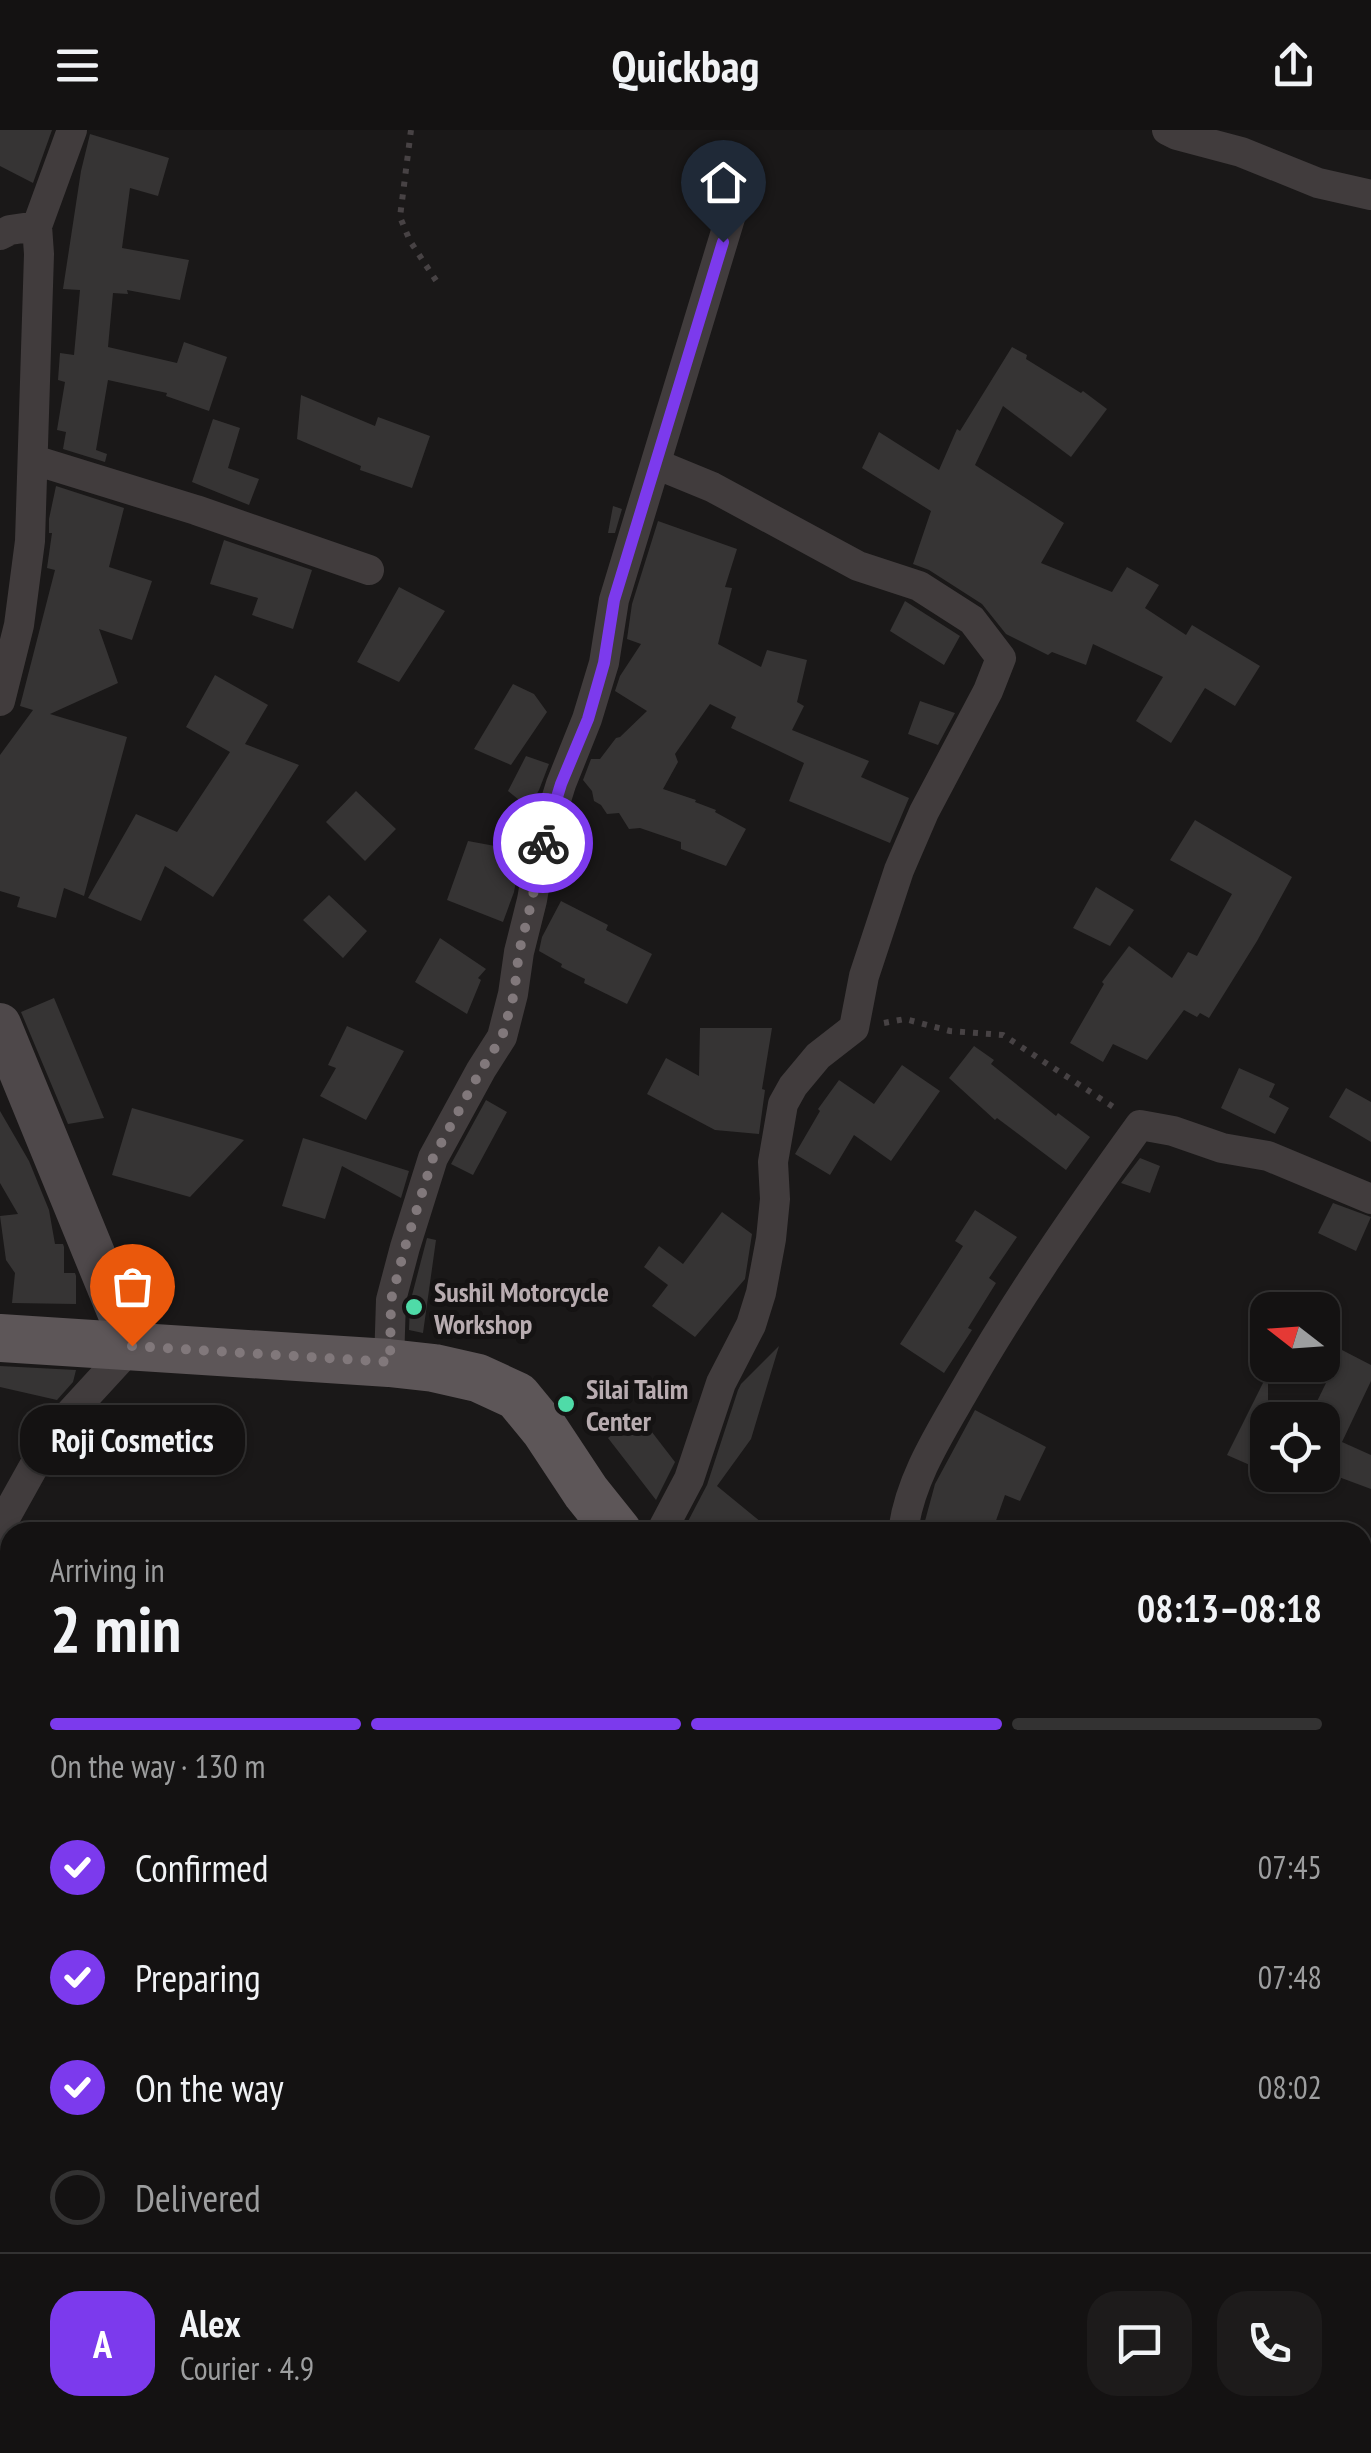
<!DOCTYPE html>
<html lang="en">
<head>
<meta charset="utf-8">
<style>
	:root { --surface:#141212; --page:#1d1b1b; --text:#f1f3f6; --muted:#9d9e9f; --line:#333232; --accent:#7c3aed }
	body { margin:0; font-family:"PT Sans Narrow",sans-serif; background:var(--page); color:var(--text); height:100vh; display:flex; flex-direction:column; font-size:38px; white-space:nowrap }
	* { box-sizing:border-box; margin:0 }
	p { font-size:32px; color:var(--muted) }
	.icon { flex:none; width:55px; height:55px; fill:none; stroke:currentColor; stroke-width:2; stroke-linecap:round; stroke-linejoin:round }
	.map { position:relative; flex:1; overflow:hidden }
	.details { position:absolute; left:0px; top:1392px; width:1372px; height:932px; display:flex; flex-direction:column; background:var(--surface); border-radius:30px 30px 0 0; box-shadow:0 2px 8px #0004,0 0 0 2px var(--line) }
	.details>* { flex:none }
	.needle { width:65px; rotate:287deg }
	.controls { position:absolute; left:1250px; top:1162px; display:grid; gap:20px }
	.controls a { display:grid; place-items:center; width:90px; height:90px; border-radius:20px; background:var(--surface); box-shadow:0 2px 8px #0004,0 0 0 2px var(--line); font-size:50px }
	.pin { position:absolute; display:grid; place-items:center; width:85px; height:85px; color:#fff; margin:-102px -42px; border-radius:50% 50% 50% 0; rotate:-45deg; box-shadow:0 0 10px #0007 }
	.pin .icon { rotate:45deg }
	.courier { position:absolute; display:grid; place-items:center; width:100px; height:100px; margin:-50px; border:8px solid #7c3aed; border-radius:50%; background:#fff; color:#222; box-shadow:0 2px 12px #0007 }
	.bubble { position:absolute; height:70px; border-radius:30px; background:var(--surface); box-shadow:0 2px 8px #0004,0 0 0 2px var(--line); font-size:32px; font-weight:800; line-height:70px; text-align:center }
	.overview em { font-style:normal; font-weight:800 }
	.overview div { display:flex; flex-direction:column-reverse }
	.overview { display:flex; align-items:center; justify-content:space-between; height:170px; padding:0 50px }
	h1 { font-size:65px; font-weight:800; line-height:75px }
	.bar { display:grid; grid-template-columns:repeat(4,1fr); gap:15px 10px; align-content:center; height:120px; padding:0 50px }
	.bar i { height:12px; border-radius:8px; background:var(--line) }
	.bar .current { background:var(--accent) }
	.bar p { grid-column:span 4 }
	.line { display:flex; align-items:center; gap:25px; padding:0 50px; border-top:2px solid var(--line) }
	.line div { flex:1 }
	.round { display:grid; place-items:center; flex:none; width:105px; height:105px; border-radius:30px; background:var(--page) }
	ol { padding:0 50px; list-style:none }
	li { display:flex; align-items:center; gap:30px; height:110px }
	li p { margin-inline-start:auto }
	li .icon { padding:10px; border-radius:50%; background:var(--accent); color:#fff; stroke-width:4 }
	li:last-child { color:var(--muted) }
	li i { width:55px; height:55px; border:5px solid var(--line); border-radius:50% }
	header { display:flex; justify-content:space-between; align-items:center; height:130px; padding:0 50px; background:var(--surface); font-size:45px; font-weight:800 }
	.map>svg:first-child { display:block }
</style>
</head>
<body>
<header><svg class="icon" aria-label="menu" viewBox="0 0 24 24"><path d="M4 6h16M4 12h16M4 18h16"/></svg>Quickbag<svg class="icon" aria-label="share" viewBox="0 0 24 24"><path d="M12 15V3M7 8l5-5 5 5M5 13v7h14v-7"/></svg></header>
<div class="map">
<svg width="1371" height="2323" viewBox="0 0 1371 2323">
	<rect width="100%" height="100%" fill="#1a1818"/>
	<path fill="#363434" d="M0 0H52L33 53 0 36Z
		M90 4 169 28 158 66 130 58 122 118 189 130 180 170 127 160 128 164 113 163 108 217 177 233 184 212 227 227 209 281 166 266 167 263 108 250 96 320 107 324 105 332 63 319 66 302 57 300 65 252 58 250 60 223 74 225 80 160 63 159 81 41Z
		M1012 217 1027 225 1026 229 1081 263 1083 261 1107 279 1071 327 1003 276 975 335 1064 393 1041 433 1112 462 1127 437 1159 455 1145 478 1186 505 1192 495 1260 536 1235 576 1205 558 1171 613 1136 591 1163 547 1093 514 1086 535 1052 522 1048 525 1006 504 982 474 929 440 913 434 931 381 862 338 879 302 939 340 957 299 960 301Z
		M301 265 375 296 378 287 430 306 412 358 360 340 361 336 297 309Z
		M213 289 240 298 228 338 259 349 249 375 192 352Z
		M56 356 124 378 109 437 152 451 132 510 99 499 118 553 50 584 127 607 84 766 64 758 56 788 17 777 20 767 0 761V625L33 580 20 576 55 440 47 438 52 403H49V389Z
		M613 376 622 379 615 403H608Z
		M658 391 737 419 725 457 732 458 718 514 761 537 767 520 807 530 797 572 804 576 792 600 869 631 861 647 909 668 890 713 789 671 804 633 731 598 736 587 710 574 675 624 678 632 663 659 696 670 695 672 716 680 715 682 746 699 726 736 681 719V712L640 698 629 699 619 683 607 684 601 675 594 671 592 661 583 650 591 629H600L616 608 620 607 647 581 615 561 620 546 641 514 627 509 632 474Z
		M224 410 312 440 293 499 252 485 258 468 210 454Z
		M399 457 445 481 399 552 357 532Z
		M905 471 960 506 944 535 890 501Z
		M215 545 268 575 245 614 299 635 213 767 165 736 141 791 88 768 136 684 177 702 230 622 186 597Z
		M513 554 534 564 547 582 511 635 474 619Z
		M920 571 955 583 938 615 908 604Z
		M526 626 549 634 539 660 529 678 508 661Z
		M356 661 396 699 365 731 326 692Z
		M1195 690 1292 747 1257 811 1209 888 1200 883 1197 887 1184 880 1147 930 1113 914 1103 932 1070 913 1104 854 1102 852 1129 816 1172 848 1188 822 1197 826 1232 764 1170 730Z
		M468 711 495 716 505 735 517 746 514 762 503 792 447 770Z
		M1096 757 1134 780 1110 816 1073 798Z
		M329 765 367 801 343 828 303 790Z
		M561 771 608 795 606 800 652 824 627 874 584 853 585 849 561 837 562 834 539 821 542 807Z
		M440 808 486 839 478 848 481 850 467 884 415 852Z
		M54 868 104 988 68 994 21 882Z
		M347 896 404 921 366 990 320 966 336 938 328 935Z
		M700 898H772L762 959 765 960 759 1004 715 1000 647 964 666 928 699 946Z
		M974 916 994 930 991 934 1056 986 1058 983 1090 1007 1066 1040 997 988 995 990 949 948Z
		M902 935 940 961 891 1031 854 1005 830 1045 795 1024 820 981 818 979 839 950 874 974Z
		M1239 938 1275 954 1269 967 1289 978 1275 1004 1221 978Z
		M1346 958 1371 972V1012L1329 987Z
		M486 970 507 982 473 1045 451 1034Z
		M132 978 244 1010 190 1067 112 1045Z
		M0 981 29 1031 49 1080 55 1114H63L64 1117V1143H75L76 1146V1174L12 1173 15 1143 6 1130 0 1086 18 1084 0 1053Z
		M303 1008 409 1041 401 1068 342 1036 325 1089 282 1076Z
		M1140 1028 1160 1036 1150 1063 1121 1053Z
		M1333 1073 1371 1087 1356 1121 1318 1103Z
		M975 1080 1017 1107 989 1148 996 1153 968 1198 972 1200 944 1243 900 1214 963 1116 955 1111Z
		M722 1082 752 1104 745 1149 695 1207 652 1176 668 1155 644 1137 659 1116 683 1134Z
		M427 1108 436 1110 423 1203 409 1200 410 1173Z
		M779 1216 751 1309 717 1356 773 1402H692L685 1397 707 1355 738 1260 741 1254Z
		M1342 1220 1371 1235V1251L1342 1312 1371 1325V1359L1328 1343 1322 1354V1290H1308Z
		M0 1236 76 1240 73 1252 57 1270 0 1257Z
		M1268 1243V1343L1227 1325Z
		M975 1280 1046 1317 1020 1371 1005 1365 992 1402H922L935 1354Z
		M638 1284 675 1332 656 1370 608 1308Z"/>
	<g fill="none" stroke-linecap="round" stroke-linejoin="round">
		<path stroke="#474244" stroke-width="6" stroke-dasharray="5 8" stroke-linecap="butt" d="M411 0 400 87 410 111 437 152
			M884 893 905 889 950 901 1003 905 1118 980
			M1362 2087 1371 2070"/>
		<path stroke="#413c3d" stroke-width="30" d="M1167 0 1177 5 1241 22 1318 53 1371 65
			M0 105 10 100 37 96 72 0
			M34 330 196 380 369 440
			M656 334 712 357 858 436 919 456 972 490 1001 528 988 561 924 682 899 740 864 846 854 898 818 926 793 956 783 974 773 1032 775 1069 771 1109 761 1163 751 1195 721 1253 689 1349 661 1402
			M0 571 19 495 30 411 39 124 37 96
			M389 1233 391 1170 405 1117 433 1028 481 940 502 907 513 864 519 822 532 770 541 718 561 654 587 589 604 533 614 470 734 75
			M0 1397 53 1302 132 1216
			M903 1402C909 1352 938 1306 963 1263 1016 1170 1077 1082 1140 995L1173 1001 1222 1018 1268 1026 1371 1069
			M1362 2215 1371 2220
			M0 2237 10 2234
			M971 2315 983 2323
			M12 2323 23 2315"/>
		<path stroke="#4e484a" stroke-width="42" d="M0 894 132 1216"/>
		<path stroke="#5d5658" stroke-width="48" d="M0 1208 389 1233 434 1238 478 1248 517 1266 545 1300 586 1362 618 1402
			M1362 1750 1371 1752"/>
	</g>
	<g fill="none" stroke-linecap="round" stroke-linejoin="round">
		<path stroke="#81787b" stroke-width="10" stroke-dasharray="0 18" d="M132 1216 390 1232 391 1170 405 1117 433 1028 481 940 502 907 514 864 519 822 532 770 543 713"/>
		<path stroke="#7c3aed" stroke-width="12" d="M543 713 561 654 588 589 604 533 614 470 723 112"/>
	</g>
	<g fill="#4fdba8" stroke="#151313" stroke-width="4">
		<circle cx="414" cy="1177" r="10"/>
		<circle cx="566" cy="1274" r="10"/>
	</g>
	<g text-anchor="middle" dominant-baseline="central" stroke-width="10" stroke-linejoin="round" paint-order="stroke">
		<g font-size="28" font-weight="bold" fill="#b8acb0" stroke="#151313" text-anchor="start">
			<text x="434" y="1161">Sushil Motorcycle<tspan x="434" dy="32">Workshop</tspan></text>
			<text x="586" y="1258">Silai Talim<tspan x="586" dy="32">Center</tspan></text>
		</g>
	</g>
</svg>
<div class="controls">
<a><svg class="needle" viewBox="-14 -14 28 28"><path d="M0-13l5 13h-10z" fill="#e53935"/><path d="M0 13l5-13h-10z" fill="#9d9e9f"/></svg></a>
<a><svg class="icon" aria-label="locate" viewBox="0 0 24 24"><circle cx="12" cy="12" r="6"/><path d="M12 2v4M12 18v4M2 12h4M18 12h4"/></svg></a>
</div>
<div class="pin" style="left:132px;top:1216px;background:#ea580c"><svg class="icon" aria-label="bag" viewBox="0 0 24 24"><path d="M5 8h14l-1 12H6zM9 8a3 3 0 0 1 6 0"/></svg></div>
<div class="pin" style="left:723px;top:112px;background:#1f2937"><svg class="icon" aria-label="home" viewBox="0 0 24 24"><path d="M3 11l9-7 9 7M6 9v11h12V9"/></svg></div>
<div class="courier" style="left:543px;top:713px"><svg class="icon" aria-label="bike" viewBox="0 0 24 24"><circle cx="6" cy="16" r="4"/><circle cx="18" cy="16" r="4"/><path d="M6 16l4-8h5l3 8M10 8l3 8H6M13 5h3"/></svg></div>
<div class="bubble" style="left:20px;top:1275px;width:225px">Roji Cosmetics</div>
<section class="details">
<div class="overview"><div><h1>2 min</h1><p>Arriving in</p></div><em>08:13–08:18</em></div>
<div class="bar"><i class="current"></i><i class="current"></i><i class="current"></i><i></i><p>On the way · 130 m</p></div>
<ol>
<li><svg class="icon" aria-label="check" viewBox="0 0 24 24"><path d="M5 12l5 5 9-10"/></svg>Confirmed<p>07:45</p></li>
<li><svg class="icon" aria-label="check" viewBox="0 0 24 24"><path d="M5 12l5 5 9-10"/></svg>Preparing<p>07:48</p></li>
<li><svg class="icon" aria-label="check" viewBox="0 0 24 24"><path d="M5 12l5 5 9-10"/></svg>On the way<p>08:02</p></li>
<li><i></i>Delivered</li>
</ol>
<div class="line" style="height:180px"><b class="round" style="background:var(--accent);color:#fff">A</b><div><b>Alex</b><p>Courier · 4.9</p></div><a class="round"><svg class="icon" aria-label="chat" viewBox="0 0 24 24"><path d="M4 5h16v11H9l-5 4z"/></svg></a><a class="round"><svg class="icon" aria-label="phone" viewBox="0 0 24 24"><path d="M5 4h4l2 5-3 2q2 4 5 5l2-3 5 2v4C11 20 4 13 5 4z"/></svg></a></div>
</section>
</div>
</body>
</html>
